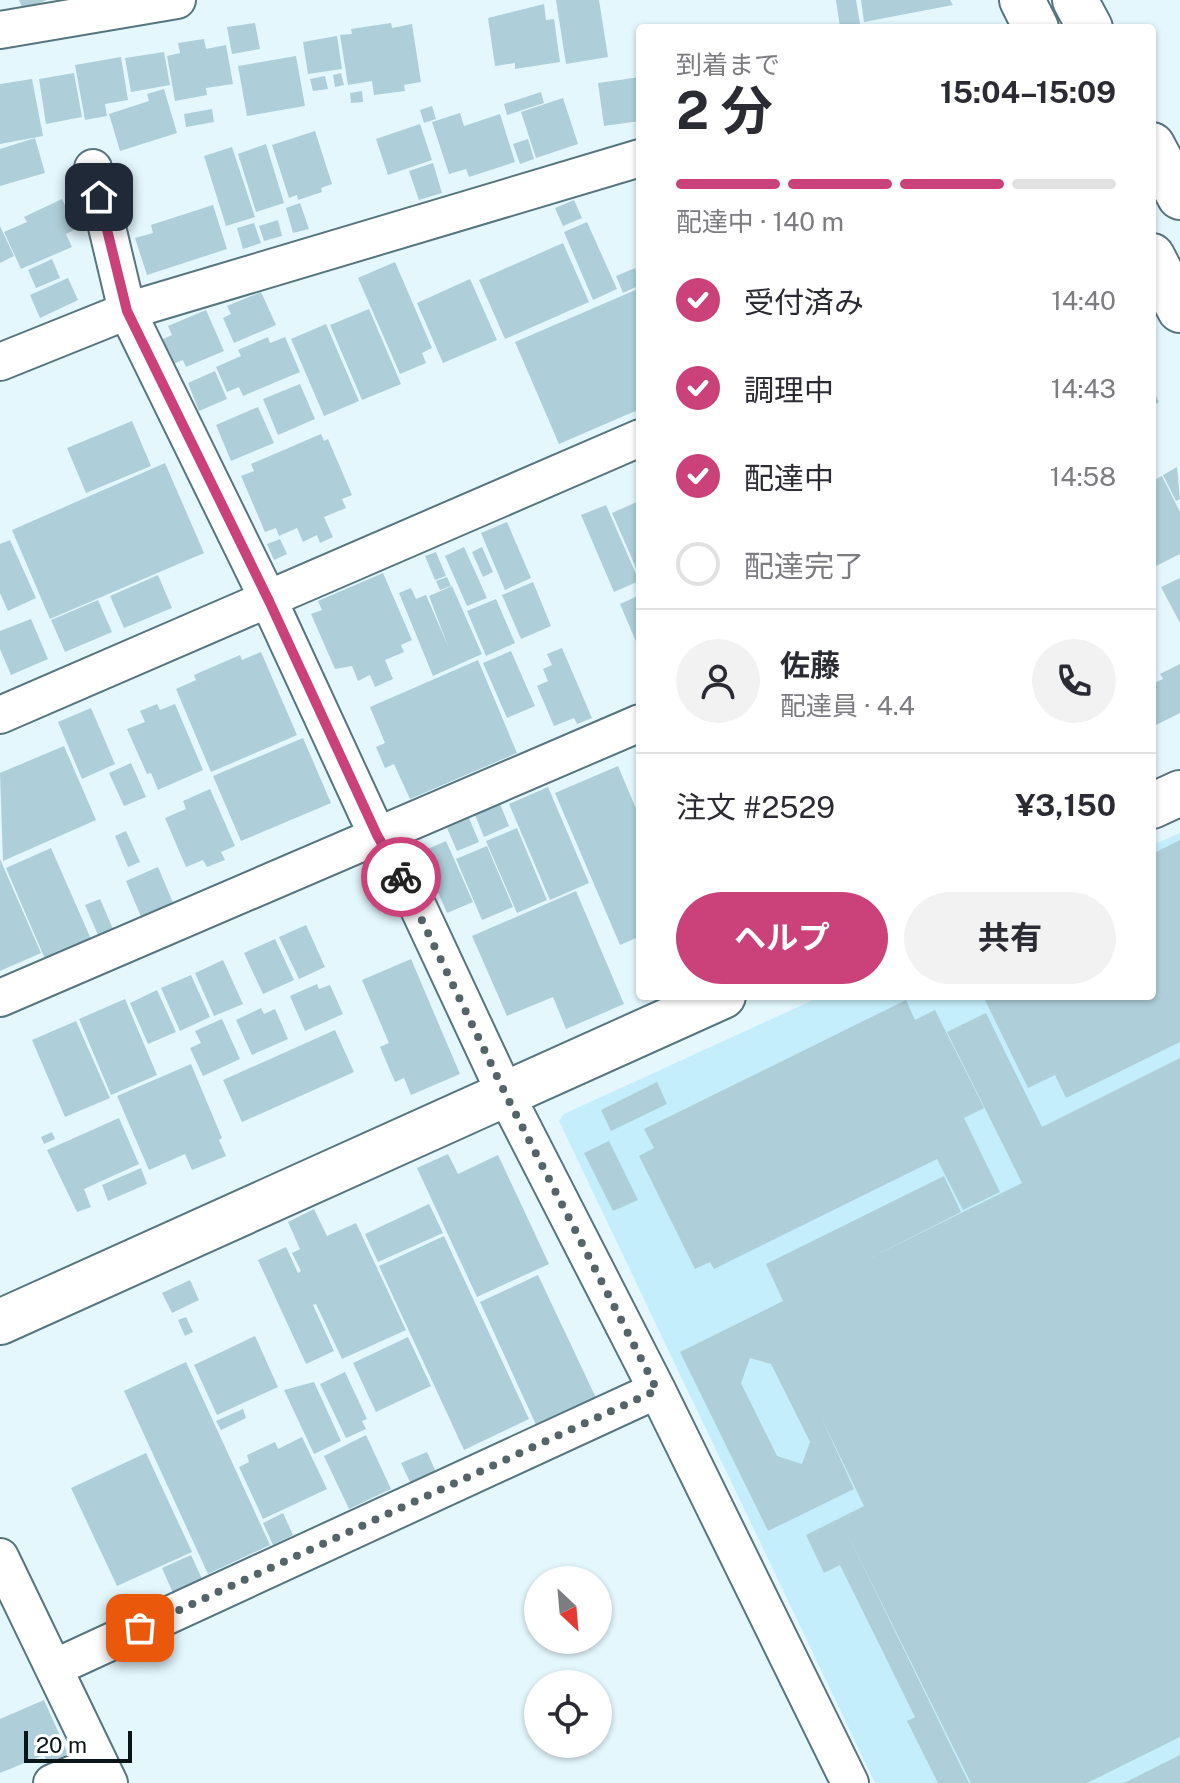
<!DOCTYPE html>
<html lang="ja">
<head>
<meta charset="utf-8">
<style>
	:root { --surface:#fff; --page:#f2f2f3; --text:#2b2b33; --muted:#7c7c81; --line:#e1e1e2; --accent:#cb417a }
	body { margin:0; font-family:"Public Sans","Noto Sans JP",sans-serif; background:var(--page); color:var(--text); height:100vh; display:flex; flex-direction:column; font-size:30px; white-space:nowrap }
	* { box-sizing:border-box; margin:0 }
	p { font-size:26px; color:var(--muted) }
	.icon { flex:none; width:44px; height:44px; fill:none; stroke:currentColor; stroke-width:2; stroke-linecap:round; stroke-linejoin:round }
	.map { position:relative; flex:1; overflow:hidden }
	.drawer { position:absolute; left:636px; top:24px; width:520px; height:976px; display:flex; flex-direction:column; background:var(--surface); border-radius:8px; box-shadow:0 2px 6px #0004 }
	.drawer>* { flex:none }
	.needle { width:52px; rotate:154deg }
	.buttons { position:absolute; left:524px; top:1566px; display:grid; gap:16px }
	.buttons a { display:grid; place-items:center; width:88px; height:88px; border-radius:50%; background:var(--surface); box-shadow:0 2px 6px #0004; font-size:40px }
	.scale { position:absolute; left:24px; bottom:20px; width:108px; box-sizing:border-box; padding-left:8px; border:4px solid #091518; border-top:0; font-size:22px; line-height:28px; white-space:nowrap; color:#091518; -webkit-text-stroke:6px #fff; paint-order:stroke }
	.pin { position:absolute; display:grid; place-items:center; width:68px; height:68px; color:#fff; margin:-34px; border-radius:16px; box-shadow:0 4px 12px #0006 }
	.courier { position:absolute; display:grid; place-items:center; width:80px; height:80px; margin:-40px; border:6px solid #cb417a; border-radius:50%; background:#fff; color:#222; box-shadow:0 2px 10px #0007 }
	.overview em { font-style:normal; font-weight:700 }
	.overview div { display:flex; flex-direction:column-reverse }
	.overview { display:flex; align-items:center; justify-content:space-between; height:136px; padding:0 40px }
	h1 { font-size:52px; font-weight:700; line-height:60px }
	.bar { display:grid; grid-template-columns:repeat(4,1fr); gap:12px 8px; align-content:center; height:96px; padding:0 40px }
	.bar i { height:10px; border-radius:6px; background:var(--line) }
	.bar .current { background:var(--accent) }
	.bar p { grid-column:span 4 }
	.line { display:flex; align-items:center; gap:20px; padding:0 40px; border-top:2px solid var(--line) }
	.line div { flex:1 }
	.round { display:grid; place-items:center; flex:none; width:84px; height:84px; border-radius:42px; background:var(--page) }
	ol { padding:0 40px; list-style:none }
	li { display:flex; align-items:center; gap:24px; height:88px }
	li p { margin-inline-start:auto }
	li .icon { padding:8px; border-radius:50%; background:var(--accent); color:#fff; stroke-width:4 }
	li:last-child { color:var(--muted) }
	li i { width:44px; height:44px; border:4px solid var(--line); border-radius:50% }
	.primary-button { display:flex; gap:16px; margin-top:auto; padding:16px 40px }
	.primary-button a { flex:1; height:92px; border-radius:48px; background:var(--accent); color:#fff; font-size:32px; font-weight:700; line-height:92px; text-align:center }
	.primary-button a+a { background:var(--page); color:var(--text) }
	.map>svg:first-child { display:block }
</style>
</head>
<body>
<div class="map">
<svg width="1180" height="1783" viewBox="0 0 1180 1783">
	<rect width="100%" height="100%" fill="#e3f7fd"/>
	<path fill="#c4eefc" d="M1180 833V1783H875L559 1121 564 1114 822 996H1152V845Z"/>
	<path fill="#aecfd9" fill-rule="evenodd" d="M19 0H47L23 10Z
		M556 0H599L608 57 566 64Z
		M836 0H856L860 24 840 27Z
		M861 0H950L953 5 864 22Z
		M544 4 546 20 554 19 560 62 515 69V63L495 66 488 18Z
		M255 23 260 49 232 54 227 27Z
		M391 23 392 28 412 24 421 82 404 85 405 91 374 95 372 81 348 85 340 35 352 34 351 29Z
		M337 36 342 69 308 74 303 42Z
		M204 39 206 49 226 45 233 84 206 88 207 95 175 101 167 56 180 53 178 43Z
		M164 52 170 85 131 92 125 58Z
		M296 56 305 106 247 116 238 66Z
		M121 57 128 100 105 104 107 116 85 120 75 65Z
		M74 73 82 117 46 124 39 79Z
		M341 73 344 85 335 87 333 75Z
		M325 76 328 89 313 91 310 79Z
		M640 77V121L604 126 598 83Z
		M32 79 43 136 0 144V84Z
		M164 89 177 133 120 151 109 114 149 101 147 94Z
		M362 91 363 102 351 103 350 93Z
		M541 92 544 103 507 115 504 104Z
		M563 98 578 144 536 158 521 112Z
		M432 106 436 119 424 123 420 110Z
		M212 109 214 122 186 127 184 114Z
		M460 113 464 126 500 114 515 162 469 177 466 169 449 174 432 122Z
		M420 124 432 160 388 175 376 139Z
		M315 131 332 184 321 188 322 192 298 200 297 195 289 198 272 145Z
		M35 138 45 173 0 186V149Z
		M528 139 534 159 520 164 513 144Z
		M266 144 284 203 256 212 238 154Z
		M232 147 255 217 226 226 204 156Z
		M433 163 442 193 419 200 409 171Z
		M62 199 76 229 66 234 72 247 21 269 4 232 27 222 24 217Z
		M574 200 582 218 563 226 555 208Z
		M300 203 309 229 293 233 286 208Z
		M213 205 227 249 147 275 135 238 153 233 151 225Z
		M278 220 282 236 264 241 259 226Z
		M587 222 617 289 593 300 564 232Z
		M254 223 261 243 243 249 237 228Z
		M0 226 14 256 0 263Z
		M563 243 589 302 505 339 479 280Z
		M52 259 60 278 36 288 28 270Z
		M395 262 432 348 422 353 426 363 400 374 358 278Z
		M635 268 640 285 623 293 616 276Z
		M68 278 78 300 40 318 30 295Z
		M470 279 497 340 443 363 417 303Z
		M640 288V409L559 444 515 342Z
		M261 292 276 325 234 343 223 318 231 314 227 306Z
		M369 309 401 384 362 400 330 325Z
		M206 310 224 351 186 367 183 360 173 364 163 339 172 335 168 326Z
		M326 324 359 401 324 416 291 339Z
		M268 337 270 343 285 337 300 372 243 396 239 387 227 392 216 367 241 356 238 350Z
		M215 371 227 399 199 411 188 383Z
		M300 384 315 419 278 435 263 399Z
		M1152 388 1159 402 1152 406Z
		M258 407 274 443 231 461 216 425Z
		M132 421 151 466 86 493 67 448Z
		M321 434 324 441 328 439 352 495 342 499 346 508 324 517 333 537 320 543 317 535 303 542 297 528 279 536 276 528 265 532 241 476 254 471 251 464Z
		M1152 461 1156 479 1162 476 1180 512V554L1152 568Z
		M165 463 204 553 50 619 12 530Z
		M1177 467 1180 499 1176 501 1163 475Z
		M639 501 640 505V577L612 513Z
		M606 505 639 581 614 592 581 515Z
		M507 522 531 578 505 590 481 533Z
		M280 539 287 554 274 560 267 544Z
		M10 540 36 598 8 611 0 593V544Z
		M464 547 487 598 467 606 445 556Z
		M482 547 493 572 483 577 472 552Z
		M436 552 446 576 435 580 425 556Z
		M383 573 412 640 401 645 404 652 385 660 393 679 375 687 370 675 358 681 352 666 335 669 311 614 322 610 318 601Z
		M158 575 172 608 124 628 110 596Z
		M447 577 451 586 440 590 436 581Z
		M1180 578V623L1161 587Z
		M533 582 551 626 521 639 502 595Z
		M452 586 482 654 433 676 399 593 411 588 416 599 426 595 448 646 429 596Z
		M640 595V651L620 604Z
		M496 599 515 643 486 656 467 611Z
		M98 600 112 632 65 652 51 620Z
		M31 619 48 659 11 675 0 649V631Z
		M562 648 592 718 577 724 574 718 554 726 537 686 548 681 543 669 552 665 547 654Z
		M511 651 535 706 507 718 483 663Z
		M261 652 297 735 211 772 176 689 196 680 194 675 240 655 242 660Z
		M478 660 517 753 410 799 394 764 385 768 376 747 385 743 370 707Z
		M1180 664V713L1152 727V684L1163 679 1160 674Z
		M157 704 160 710 175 704 203 770 158 790 151 773 147 774 127 729 145 722 140 711Z
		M91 708 115 764 82 779 58 722Z
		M303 738 331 803 241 841 213 776Z
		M64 746 96 820 3 861 0 773Z
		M131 763 146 797 124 806 109 773Z
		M618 766 640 818V948L636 938 620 945 555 793Z
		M548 787 589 883 550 900 509 804Z
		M210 789 235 846 221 852 225 860 207 867 203 860 186 867 165 818 186 809 183 801Z
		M500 804 509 826 484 837 475 815Z
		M469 818 479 842 457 851 447 828Z
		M517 828 547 900 517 913 486 841Z
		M126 831 140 862 128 867 115 836Z
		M1180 840V1042L1066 1098 1055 1075 1028 1088 983 996H1152V854Z
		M446 841 473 902 447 913 421 852Z
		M487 846 513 907 482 920 456 859Z
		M51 848 91 939 45 959 6 868Z
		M0 859 41 953 0 971Z
		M158 867 174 905 142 919 126 881Z
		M576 891 624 1004 566 1029 553 997 507 1016 472 936Z
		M100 899 113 929 98 935 85 905Z
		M306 925 325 967 299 979 279 937Z
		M275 939 294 980 263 994 244 953Z
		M411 959 460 1074 411 1095 404 1078 395 1082 380 1047 389 1043 362 980Z
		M223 960 243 1004 214 1016 195 973Z
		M191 975 210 1017 180 1031 161 988Z
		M317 984 319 989 330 985 343 1014 305 1031 290 996Z
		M157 990 176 1032 148 1044 130 1003Z
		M125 999 157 1075 111 1095 79 1019Z
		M906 1000 915 1020 935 1010 984 1108 964 1118 1000 1192 963 1210 937 1159 714 1269 710 1262 695 1269 639 1156 654 1148 644 1129Z
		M261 1008 264 1014 275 1009 288 1039 252 1055 236 1020Z
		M986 1013 1042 1127 1180 1058V1737L1087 1783H971L844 1527 969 1783H938L907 1721 915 1717 840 1565 824 1573 806 1535 864 1506 821 1417 854 1489 768 1531 680 1352 783 1301 766 1264 944 1176 961 1212 872 1257 1022 1183 947 1032ZM750 1358 771 1364 810 1442 802 1464 777 1456 741 1383Z
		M222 1019 240 1059 203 1076 190 1048 201 1043 195 1031Z
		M76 1021 110 1098 65 1117 32 1040Z
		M335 1030 354 1072 242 1122 223 1080Z
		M191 1064 222 1138 219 1140 226 1156 192 1170 185 1154 149 1170 117 1096Z
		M657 1082 667 1104 611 1131 601 1110Z
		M119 1118 139 1164 84 1189 91 1207 77 1212 47 1150Z
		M52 1132 55 1139 44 1144 41 1137Z
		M609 1141 638 1200 613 1211 584 1153Z
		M448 1154 458 1174 498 1155 549 1264 477 1297 417 1168Z
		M141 1168 147 1184 108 1201 102 1185Z
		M429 1204 443 1233 378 1262 365 1234Z
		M314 1209 327 1236 356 1223 406 1330 342 1359 316 1304 313 1305 334 1351 306 1364 258 1260 286 1247 298 1273 301 1271 292 1253 300 1249 288 1222Z
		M444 1236 529 1419 464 1450 379 1266Z
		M538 1275 597 1400 537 1427 480 1302Z
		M190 1280 199 1300 172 1313 162 1293Z
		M186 1317 193 1332 185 1336 178 1320Z
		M255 1336 278 1387 217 1415 194 1365Z
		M408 1337 431 1386 376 1412 353 1363Z
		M186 1362 270 1545 208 1574 124 1391Z
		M345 1372 367 1419 362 1421 366 1429 346 1438 320 1384Z
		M314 1382 341 1441 314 1454 284 1390Z
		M243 1409 246 1418 221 1430 216 1421Z
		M366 1435 391 1489 349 1509 324 1456Z
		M302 1437 327 1489 263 1519 239 1467 249 1462 247 1455 275 1442 278 1449Z
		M427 1452 436 1472 411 1484 401 1463Z
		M146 1453 192 1552 117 1586 71 1488Z
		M283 1513 293 1535 273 1545 263 1523Z
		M191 1555 202 1579 173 1593 162 1568Z
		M44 1700 68 1754 48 1763 44 1755 0 1773V1719Z
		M1180 1755V1783H1124Z"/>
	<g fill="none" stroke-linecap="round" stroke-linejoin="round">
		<g stroke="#56757e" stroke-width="40">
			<path id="street" d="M0 30 177 0
				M93 168 127 311 269 601 377 835 419 909 506 1095 657 1390 850 1783
				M0 362 127 311 640 158
				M0 715 640 438
				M0 998 640 723
				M0 1557 109 1783
				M54 1668 657 1390
				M52 1783 99 1763"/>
		</g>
		<g stroke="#56757e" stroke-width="48">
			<path id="secondary" d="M1022 0 1036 28
				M1075 0 1090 28
				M1152 145 1180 197
				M1152 256 1180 310
				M1152 806 1180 793
				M0 1322 723 996"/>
		</g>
		<use href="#street" stroke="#fff" stroke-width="36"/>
		<use href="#secondary" stroke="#fff" stroke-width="44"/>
	</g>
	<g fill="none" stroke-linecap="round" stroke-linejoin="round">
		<path stroke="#556468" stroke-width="8" stroke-dasharray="0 14.4" d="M140 1628 657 1390 506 1095 401 877"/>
		<path stroke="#cb417a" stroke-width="10" d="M99 197 127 311 269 601 377 835 401 877"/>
	</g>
</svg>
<div class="buttons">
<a><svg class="needle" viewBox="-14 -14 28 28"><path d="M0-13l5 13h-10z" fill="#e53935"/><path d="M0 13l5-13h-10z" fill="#7c7c81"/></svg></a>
<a><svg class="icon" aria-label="locate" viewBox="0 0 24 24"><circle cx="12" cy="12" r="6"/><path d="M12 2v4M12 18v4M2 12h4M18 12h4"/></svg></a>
</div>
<div class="scale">20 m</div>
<div class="pin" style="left:140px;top:1628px;background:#ea580c"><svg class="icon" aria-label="bag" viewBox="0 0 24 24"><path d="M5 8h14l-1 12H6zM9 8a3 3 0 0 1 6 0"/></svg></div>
<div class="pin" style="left:99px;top:197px;background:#1f2937"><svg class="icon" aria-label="home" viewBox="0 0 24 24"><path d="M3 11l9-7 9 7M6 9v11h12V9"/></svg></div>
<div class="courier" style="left:401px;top:877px"><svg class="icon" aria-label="bike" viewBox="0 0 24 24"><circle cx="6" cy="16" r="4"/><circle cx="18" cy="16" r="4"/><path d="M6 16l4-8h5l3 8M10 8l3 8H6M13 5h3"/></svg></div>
<section class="drawer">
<div class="overview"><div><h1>2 分</h1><p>到着まで</p></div><em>15:04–15:09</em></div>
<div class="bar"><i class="current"></i><i class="current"></i><i class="current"></i><i></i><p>配達中 · 140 m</p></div>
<ol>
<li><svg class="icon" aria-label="check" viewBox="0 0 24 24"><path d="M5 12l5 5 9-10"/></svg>受付済み<p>14:40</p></li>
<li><svg class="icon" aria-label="check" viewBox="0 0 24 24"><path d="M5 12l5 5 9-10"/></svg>調理中<p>14:43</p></li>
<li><svg class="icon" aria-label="check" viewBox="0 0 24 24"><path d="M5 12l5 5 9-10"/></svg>配達中<p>14:58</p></li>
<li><i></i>配達完了</li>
</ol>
<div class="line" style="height:144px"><a class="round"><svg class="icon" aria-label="person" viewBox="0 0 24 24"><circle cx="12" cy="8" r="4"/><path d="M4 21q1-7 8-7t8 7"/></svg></a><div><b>佐藤</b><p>配達員 · 4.4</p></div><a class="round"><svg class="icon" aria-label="phone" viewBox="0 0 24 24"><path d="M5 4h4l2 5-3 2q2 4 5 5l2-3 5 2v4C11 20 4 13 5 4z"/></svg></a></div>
<div class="line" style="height:104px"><div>注文 #2529</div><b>¥3,150</b></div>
<div class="primary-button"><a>ヘルプ</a><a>共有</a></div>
</section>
</div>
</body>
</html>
